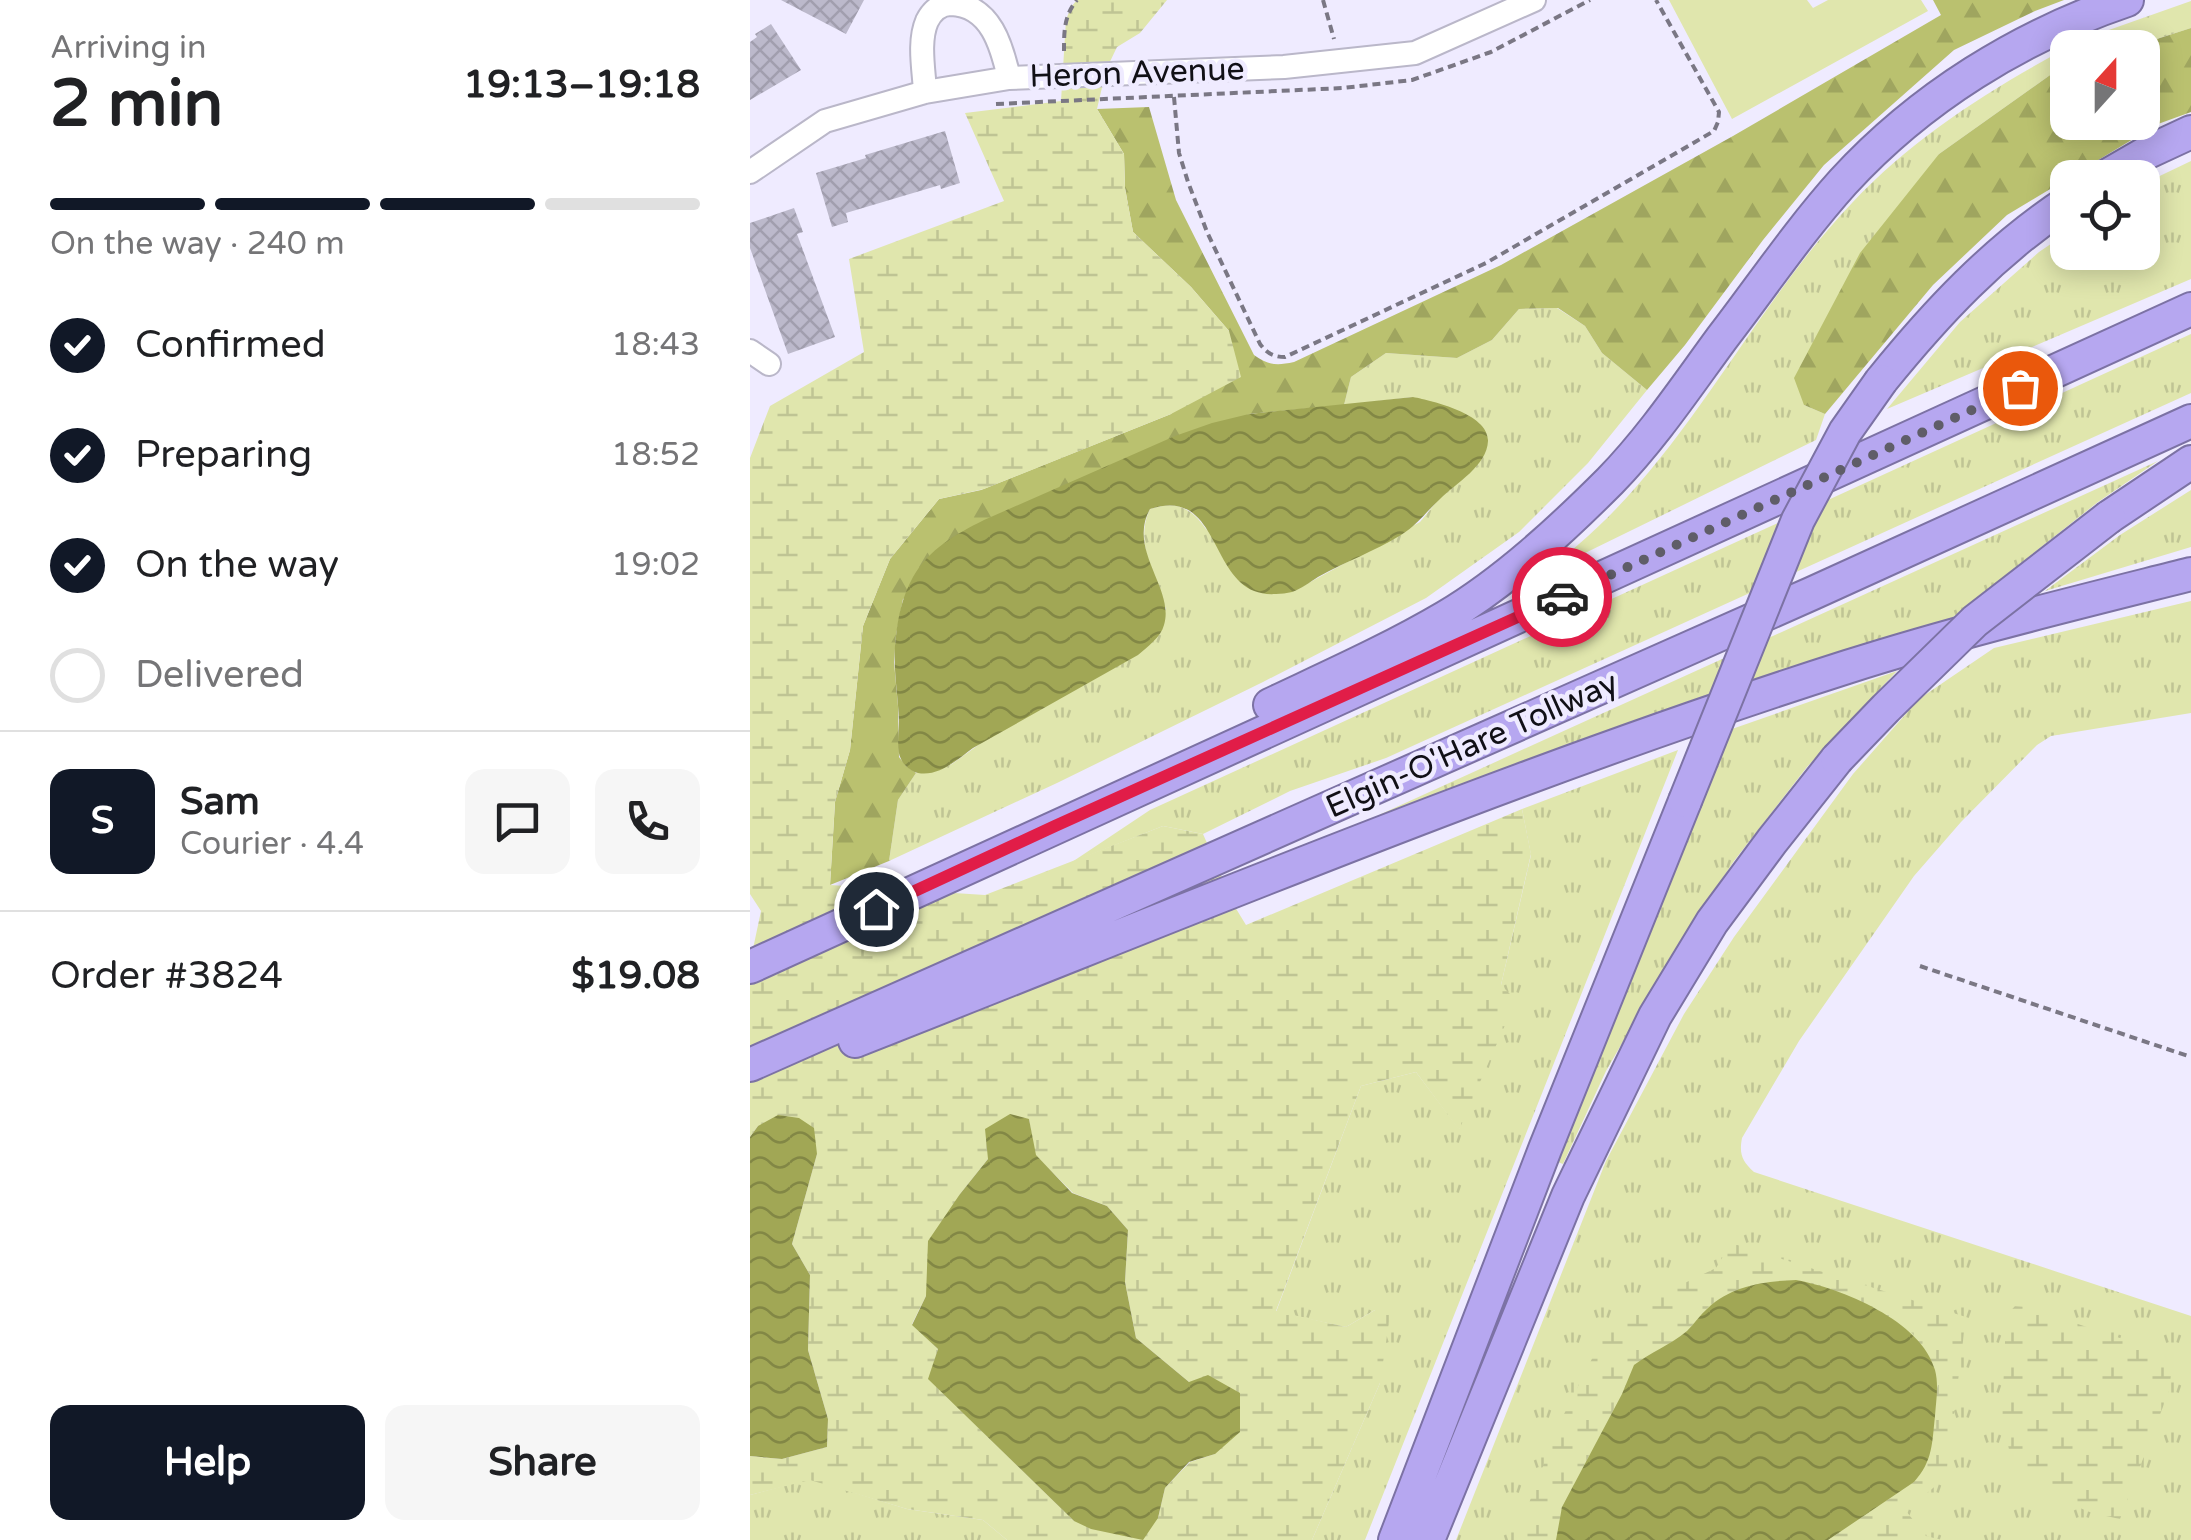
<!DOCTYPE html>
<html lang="en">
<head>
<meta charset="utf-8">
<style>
	:root { --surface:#fff; --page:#f6f6f6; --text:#202124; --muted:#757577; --line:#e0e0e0; --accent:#111827 }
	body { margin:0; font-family:"Varela Round",sans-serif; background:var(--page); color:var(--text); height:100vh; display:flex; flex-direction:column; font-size:38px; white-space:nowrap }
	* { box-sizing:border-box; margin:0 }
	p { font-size:32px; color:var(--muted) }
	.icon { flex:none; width:55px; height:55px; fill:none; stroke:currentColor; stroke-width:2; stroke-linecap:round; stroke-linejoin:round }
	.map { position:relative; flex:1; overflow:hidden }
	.panel { display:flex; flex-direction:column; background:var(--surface); width:750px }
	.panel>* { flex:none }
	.needle { width:65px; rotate:21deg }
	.controls { position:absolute; left:1300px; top:30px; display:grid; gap:20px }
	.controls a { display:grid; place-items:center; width:110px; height:110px; border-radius:20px; background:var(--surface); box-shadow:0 5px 25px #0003; font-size:50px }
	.pin { position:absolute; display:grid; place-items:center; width:85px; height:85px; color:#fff; margin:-42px; border:5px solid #fff; border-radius:50%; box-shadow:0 2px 10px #0007 }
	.courier { position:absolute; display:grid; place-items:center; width:100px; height:100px; margin:-50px; border:8px solid #e11d48; border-radius:50%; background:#fff; color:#222; box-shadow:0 2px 12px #0007 }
	.head em { font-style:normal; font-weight:800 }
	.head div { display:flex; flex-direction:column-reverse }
	.head { display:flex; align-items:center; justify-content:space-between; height:170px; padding:0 50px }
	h1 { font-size:65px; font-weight:800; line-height:75px }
	.bar { display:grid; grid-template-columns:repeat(4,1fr); gap:15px 10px; align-content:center; height:120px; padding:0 50px }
	.bar i { height:12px; border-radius:8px; background:var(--line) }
	.bar .active { background:var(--accent) }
	.bar p { grid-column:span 4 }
	.line { display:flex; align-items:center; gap:25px; padding:0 50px; border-top:2px solid var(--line) }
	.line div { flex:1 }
	.round { display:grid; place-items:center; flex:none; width:105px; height:105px; border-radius:20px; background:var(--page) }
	ol { padding:0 50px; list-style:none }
	li { display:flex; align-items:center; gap:30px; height:110px }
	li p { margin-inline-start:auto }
	li .icon { padding:10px; border-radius:50%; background:var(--accent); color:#fff; stroke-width:4 }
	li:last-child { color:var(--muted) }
	li i { width:55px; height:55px; border:5px solid var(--line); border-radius:50% }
	.cta { display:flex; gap:20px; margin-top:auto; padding:20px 50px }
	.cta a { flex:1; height:115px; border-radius:20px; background:var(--accent); color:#fff; font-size:40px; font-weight:800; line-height:115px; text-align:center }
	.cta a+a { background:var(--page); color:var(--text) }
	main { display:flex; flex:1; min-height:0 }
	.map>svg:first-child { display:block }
</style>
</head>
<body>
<main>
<section class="panel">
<div class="head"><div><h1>2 min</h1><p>Arriving in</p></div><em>19:13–19:18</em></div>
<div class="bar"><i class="active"></i><i class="active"></i><i class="active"></i><i></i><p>On the way · 240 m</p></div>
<ol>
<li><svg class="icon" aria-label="check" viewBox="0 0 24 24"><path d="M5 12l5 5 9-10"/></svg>Confirmed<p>18:43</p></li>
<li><svg class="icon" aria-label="check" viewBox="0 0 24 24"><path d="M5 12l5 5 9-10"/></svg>Preparing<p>18:52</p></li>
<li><svg class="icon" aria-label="check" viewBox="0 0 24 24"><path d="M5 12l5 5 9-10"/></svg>On the way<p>19:02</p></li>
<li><i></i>Delivered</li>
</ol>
<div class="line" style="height:180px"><b class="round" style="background:var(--accent);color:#fff">S</b><div><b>Sam</b><p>Courier · 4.4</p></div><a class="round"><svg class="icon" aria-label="chat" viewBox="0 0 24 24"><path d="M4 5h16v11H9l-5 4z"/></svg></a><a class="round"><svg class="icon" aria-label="phone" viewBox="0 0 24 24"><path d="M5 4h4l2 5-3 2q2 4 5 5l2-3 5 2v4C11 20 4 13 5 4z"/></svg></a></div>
<div class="line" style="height:130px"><div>Order #3824</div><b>$19.08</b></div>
<div class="cta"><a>Help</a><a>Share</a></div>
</section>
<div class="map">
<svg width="1441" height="1540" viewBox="0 0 1441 1540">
	<defs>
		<pattern id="grass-tufts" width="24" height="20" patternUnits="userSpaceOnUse" patternTransform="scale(2.5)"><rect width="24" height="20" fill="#e0e6ad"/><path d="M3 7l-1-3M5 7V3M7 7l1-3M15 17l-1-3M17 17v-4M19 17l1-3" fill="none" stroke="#bfc494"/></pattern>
		<pattern id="forest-firs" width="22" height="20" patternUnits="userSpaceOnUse" patternTransform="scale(2.5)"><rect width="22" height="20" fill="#bac16f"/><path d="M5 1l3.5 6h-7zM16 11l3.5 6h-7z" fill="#9fa55f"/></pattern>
		<pattern id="wetland-marsh" width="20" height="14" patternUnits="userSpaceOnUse" patternTransform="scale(2.5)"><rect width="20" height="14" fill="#e0e6ad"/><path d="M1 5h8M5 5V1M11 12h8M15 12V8" fill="none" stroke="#bfc494"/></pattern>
		<pattern id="water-waves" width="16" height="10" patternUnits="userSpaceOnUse" patternTransform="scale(2.5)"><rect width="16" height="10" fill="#a1a755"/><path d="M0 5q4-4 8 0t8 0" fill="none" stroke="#828745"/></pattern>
		<pattern id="building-cross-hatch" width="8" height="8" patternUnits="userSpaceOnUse" patternTransform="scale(2.5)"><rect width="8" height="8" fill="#bcb9cb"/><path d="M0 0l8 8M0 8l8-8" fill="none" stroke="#a19eae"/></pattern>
	</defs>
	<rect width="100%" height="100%" fill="#efebff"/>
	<path fill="url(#grass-tufts)" d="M1441 1V28L1382 47 1319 48 1339 37Z
		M1317 48V68L1303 73 1189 154 1054 405 1075 414 1066 440 784 578C923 487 990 321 1102 203 1164 137 1239 90 1317 48Z
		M1441 161V279L1137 409 1210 322 1289 252 1317 233 1318 252H1392L1393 184Z
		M807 308 835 326 852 353 897 390 838 463 769 532 676 598 513 682 307 783 139 861 148 800 166 773 183 772 202 764 416 609C405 579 384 540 400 509 426 501 441 507 456 529L544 591 670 522 689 499 723 469 663 397 594 405 601 377 636 353 707 358 742 340 769 309Z
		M1441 334V393L636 758 540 791 453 834 413 826 322 862 400 810Z
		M1408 461 1348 502 1198 621 632 819 631 814Z
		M1441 490V547L1295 591 1370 535Z
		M1441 601V713L1301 736 1287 745 1211 822 1164 876 1049 1041 992 1138C989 1154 992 1161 1004 1172L1441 1316V1540H706L856 1161 934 1014 984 937 1103 774 1169 699 1244 648Z
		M1147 671 1057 767 984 861 928 946 856 1071 813 1164 805 1161 982 729Z
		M928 750 615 1540H562L630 1383 625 1310 596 1327 526 1312 611 1086 666 1072 709 1129 751 985 781 855 772 809Z
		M60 1479 157 1509 233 1520 257 1540H0V1495Z"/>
	<path fill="url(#forest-firs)" d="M1183 0H1314L1285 11 1204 50 1074 165 1013 240 935 345 897 390 852 353 835 326 808 308 769 309 742 340 707 358 636 353 601 377 594 405 499 414 153 599 146 635 144 662 148 706 149 757 156 766 166 773 148 800 139 861 80 885 85 802 100 750 113 626 140 559 189 499 231 490 421 414 479 331 441 287 383 232 375 188 374 154 347 109 399 107 426 200 504 355C518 365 526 366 544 362L751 265 983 136 1191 15Z
		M1441 28V112L1408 124 1257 215 1183 285 1075 414 1054 405 1044 378 1110 253 1189 154 1303 73 1317 68 1318 122H1392V48L1382 47Z"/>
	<path fill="url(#wetland-marsh)" fill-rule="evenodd" d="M327 0H417L390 33 367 47 356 70 347 109 374 154 375 188 383 232 441 287 479 331 491 377 421 414 234 489 189 499 140 559 113 626 100 750 85 802 80 885 235 895 413 826 453 834 485 907 496 925 772 809 781 854 751 985 766 1000 709 1130 666 1072 611 1086 526 1311 596 1327 625 1310 640 1315 630 1383 562 1540H257L233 1520 157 1509 60 1480 0 1495V1456L32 1459 77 1447 78 1419 58 1350 60 1275 42 1244 67 1154 8 1126 0 1137V963L11 911 0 894V458L20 406 114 352 99 259 254 201 215 113 311 101 316 20 321 7ZM279 1119 285 1155 323 1193 357 1206 378 1230 375 1282 386 1338 439 1382 465 1454 440 1462 415 1488 408 1518 324 1521 179 1379 188 1349 162 1324 176 1296 210 1194 238 1159Z
		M981 1243 1216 1317 1196 1477 1156 1511 1176 1536 1192 1540H1078L1164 1482 1188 1385 1185 1366 1162 1333 1068 1284 1046 1280 1017 1281 960 1305 938 1330 909 1351 884 1365 872 1394 812 1507 806 1540H765L809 1424 855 1333 891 1304 966 1268Z
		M1265 1306 1277 1307 1409 1351 1422 1366 1419 1391 1370 1519 1342 1513 1294 1493 1263 1466 1252 1420 1256 1316Z"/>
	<path fill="#e0e6ad" d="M919 0H1057L1063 8 1078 0H1171L1178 11 982 119Z"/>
	<path fill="url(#water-waves)" d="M663 397C683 401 739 414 738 441 737 466 706 483 690 499 677 511 667 525 651 535 625 551 595 562 568 577 560 582 551 589 542 592 537 593 531 594 526 594 456 599 476 484 400 509 377 550 425 589 414 625 411 637 397 647 388 655L223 748C208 759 189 777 168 773 162 772 153 765 151 759 146 750 149 732 149 721 148 692 142 665 146 636 148 616 153 595 163 577 179 549 206 534 234 520L425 436 462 423 499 414Z
		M260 1114 279 1119 286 1155 322 1193 357 1206 378 1230 375 1282 386 1338 439 1382 458 1375 490 1393V1432L465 1454 439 1462 415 1488 408 1518 393 1540 341 1529 324 1521 178 1379 188 1349 162 1325 176 1296 178 1241 210 1194 238 1159 235 1129Z
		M28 1115 49 1118 64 1128 67 1154 42 1244 60 1275 58 1350 78 1419 77 1447 32 1459 0 1456V1137L8 1126Z
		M1046 1280C1091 1288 1172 1321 1185 1370 1189 1385 1186 1401 1185 1416 1182 1443 1183 1461 1164 1482L1078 1540H806L812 1507 872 1394 884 1365C901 1352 920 1345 937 1331 944 1324 950 1315 958 1308 981 1286 1015 1281 1046 1280Z"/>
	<path fill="url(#building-cross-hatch)" d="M31 0H114L96 34Z
		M21 24 51 70 0 100V42L7 37 5 34Z
		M195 131 210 183 191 189 190 185 96 213 98 222 82 227 66 173 116 158 115 155Z
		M44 208 53 232 47 234 85 337 38 354 0 248V223Z"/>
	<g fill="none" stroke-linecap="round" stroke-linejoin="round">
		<g stroke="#bab7c9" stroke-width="26">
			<path id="minor" d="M175 92C174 70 168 42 177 21 182 11 190 4 201 4 241 5 252 47 259 78
				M0 172 75 121 175 92 259 78 534 67 665 53 784 0
				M0 351 19 364"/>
		</g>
		<g stroke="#7c72a4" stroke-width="36">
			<path id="highway" d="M1353 178 1398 152 1441 132
				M1131 381C1186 313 1244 251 1318 202
				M1359 517 1441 462
				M520 705C579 677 640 650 696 617 755 582 812 529 860 481 902 438 936 387 972 338 1012 286 1049 231 1093 182 1170 98 1270 36 1377 0
				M0 967 1441 309
				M105 1041C434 912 761 774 1097 667 1210 631 1326 603 1441 574
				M0 1065 1063 593 1441 421
				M645 1540 795 1149 935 801
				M678 1540 818 1196 905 1016 962 922 1022 841 1087 759"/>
		</g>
		<path stroke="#7a7784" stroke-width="4" stroke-dasharray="8 5" stroke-linecap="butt" d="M573 0 584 39
			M314 51C314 32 314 15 327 0
			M424 97 429 153 438 182 457 232 510 344C517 353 523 357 535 357L736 263 964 131 968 122 969 112 906 0
			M246 104 593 88 662 80 741 52 840 0
			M1170 966 1441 1057"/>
		<use href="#minor" stroke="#fff" stroke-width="22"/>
		<use href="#highway" stroke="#b6a7f0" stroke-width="32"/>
		<g stroke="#7c72a4" stroke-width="36" stroke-linecap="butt">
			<path id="highway-bridge" d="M1087 759 1136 708 1225 621 1359 517
				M935 801 1048 520 1095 432 1131 381"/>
		</g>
		<use href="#highway-bridge" stroke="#b6a7f0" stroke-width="32"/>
	</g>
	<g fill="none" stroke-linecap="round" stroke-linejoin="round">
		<path stroke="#5f5d68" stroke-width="10" stroke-dasharray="0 18" d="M812 597 1270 388"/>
		<path stroke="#e11d48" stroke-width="12" d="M126 909 305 826 812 597"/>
	</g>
	<g text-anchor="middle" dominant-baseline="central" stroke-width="9" stroke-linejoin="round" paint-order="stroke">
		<g font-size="32" fill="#111016" stroke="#efebff">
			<text transform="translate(387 73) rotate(-2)">Heron Avenue</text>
			<text transform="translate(722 745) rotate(-24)">Elgin-O'Hare Tollway</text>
		</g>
	</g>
</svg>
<div class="controls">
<a><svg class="needle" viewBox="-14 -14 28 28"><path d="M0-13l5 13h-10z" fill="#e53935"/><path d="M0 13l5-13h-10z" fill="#757577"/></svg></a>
<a><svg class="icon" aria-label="locate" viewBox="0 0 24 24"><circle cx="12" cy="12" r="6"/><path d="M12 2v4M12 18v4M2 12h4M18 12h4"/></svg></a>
</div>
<div class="pin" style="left:1270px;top:388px;background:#ea580c"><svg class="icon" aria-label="bag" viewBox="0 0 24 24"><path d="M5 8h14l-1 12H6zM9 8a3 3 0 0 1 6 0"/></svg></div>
<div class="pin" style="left:126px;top:909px;background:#1f2937"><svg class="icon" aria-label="home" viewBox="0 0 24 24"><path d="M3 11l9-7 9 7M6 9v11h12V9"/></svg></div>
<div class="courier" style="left:812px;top:597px"><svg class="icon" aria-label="car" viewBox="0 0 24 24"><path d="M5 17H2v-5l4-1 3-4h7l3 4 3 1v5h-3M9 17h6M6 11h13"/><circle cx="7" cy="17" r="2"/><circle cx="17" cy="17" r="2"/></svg></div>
</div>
</main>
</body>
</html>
